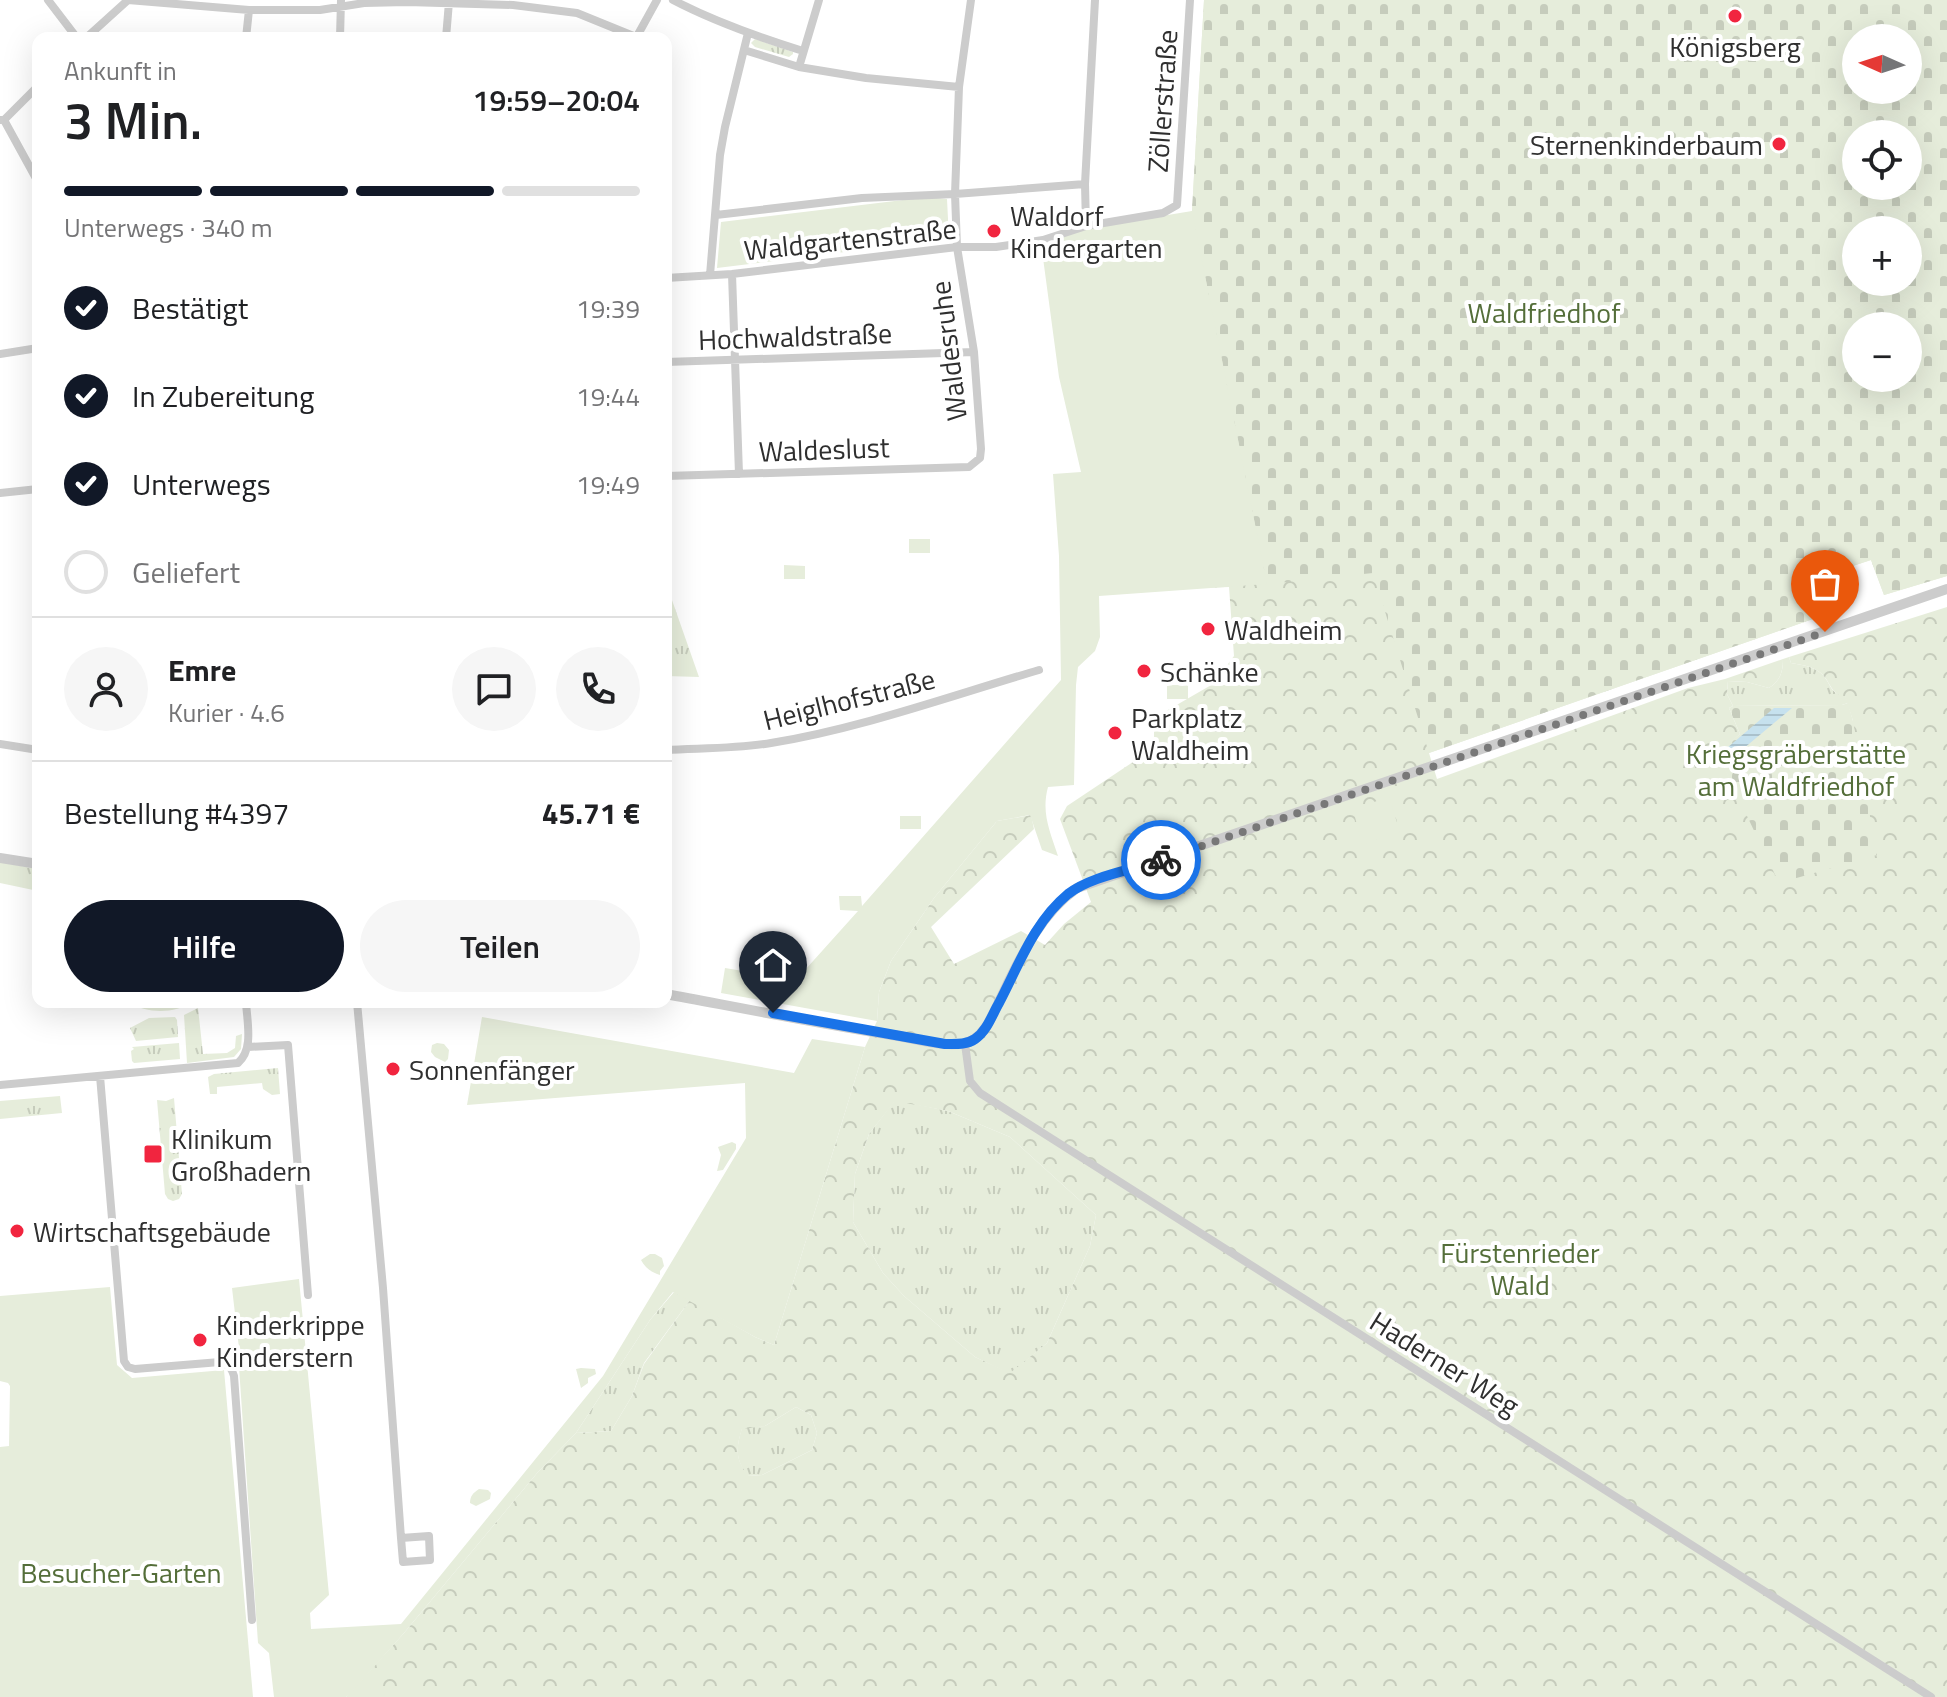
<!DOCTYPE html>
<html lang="de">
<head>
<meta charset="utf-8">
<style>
	:root { --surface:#fff; --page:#f6f6f6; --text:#202124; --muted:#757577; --line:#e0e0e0; --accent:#111827 }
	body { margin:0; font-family:"Titillium Web",sans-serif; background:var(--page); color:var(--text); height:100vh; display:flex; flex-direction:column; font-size:30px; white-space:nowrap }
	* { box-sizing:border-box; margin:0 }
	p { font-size:26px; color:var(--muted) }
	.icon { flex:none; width:44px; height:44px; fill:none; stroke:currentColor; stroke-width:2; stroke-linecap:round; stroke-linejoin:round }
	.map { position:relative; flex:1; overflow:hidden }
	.drawer { position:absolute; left:32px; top:32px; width:640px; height:976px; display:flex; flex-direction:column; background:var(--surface); border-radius:16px; box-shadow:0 8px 32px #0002 }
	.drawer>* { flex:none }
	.needle { width:52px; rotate:273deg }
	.tools { position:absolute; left:1842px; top:24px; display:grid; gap:16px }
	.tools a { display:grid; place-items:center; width:80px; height:80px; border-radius:50%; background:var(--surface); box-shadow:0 8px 32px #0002; font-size:40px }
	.pin { position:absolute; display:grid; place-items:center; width:68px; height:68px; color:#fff; margin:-82px -34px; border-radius:50% 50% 50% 0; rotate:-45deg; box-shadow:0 0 8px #0007 }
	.pin .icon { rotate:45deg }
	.courier { position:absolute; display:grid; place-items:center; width:80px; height:80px; margin:-40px; border:6px solid #1a73e8; border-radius:50%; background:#fff; color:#222; box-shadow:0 2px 10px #0007 }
	.headline em { font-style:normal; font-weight:600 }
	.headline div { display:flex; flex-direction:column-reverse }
	.headline { display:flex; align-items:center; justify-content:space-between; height:136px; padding:0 32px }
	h1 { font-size:52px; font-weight:600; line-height:60px }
	.bar { display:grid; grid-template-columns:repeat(4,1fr); gap:12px 8px; align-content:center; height:96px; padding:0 32px }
	.bar i { height:10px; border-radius:6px; background:var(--line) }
	.bar .selected { background:var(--accent) }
	.bar p { grid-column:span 4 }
	.line { display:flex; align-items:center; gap:20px; padding:0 32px; border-top:2px solid var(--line) }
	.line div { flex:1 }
	.round { display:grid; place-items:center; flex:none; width:84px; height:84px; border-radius:42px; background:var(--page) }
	ol { padding:0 32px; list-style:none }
	li { display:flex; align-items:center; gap:24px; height:88px }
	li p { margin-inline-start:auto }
	li .icon { padding:8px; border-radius:50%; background:var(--accent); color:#fff; stroke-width:4 }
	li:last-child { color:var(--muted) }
	li i { width:44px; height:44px; border:4px solid var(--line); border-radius:50% }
	.primary-button { display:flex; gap:16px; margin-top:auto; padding:16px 32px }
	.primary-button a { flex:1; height:92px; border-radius:48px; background:var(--accent); color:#fff; font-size:32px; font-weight:600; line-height:92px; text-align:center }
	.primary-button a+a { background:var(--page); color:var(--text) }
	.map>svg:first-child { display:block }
</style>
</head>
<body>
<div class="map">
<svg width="1947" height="1697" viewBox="0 0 1947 1697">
	<defs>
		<pattern id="grass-tufts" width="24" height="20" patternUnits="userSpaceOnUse" patternTransform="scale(2)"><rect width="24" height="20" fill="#e6eddb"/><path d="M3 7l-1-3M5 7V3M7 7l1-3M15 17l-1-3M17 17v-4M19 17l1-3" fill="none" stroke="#c6ccbc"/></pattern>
		<pattern id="forest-crowns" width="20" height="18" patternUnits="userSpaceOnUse" patternTransform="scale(2)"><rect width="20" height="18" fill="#e6eddb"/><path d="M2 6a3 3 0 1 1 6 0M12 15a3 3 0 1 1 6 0" fill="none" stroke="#c6ccbc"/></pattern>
		<pattern id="cemetery-stones" width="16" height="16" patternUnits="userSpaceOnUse" patternTransform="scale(2)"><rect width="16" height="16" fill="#e6eddb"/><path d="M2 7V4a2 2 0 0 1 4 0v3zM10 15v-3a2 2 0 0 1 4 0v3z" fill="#c6ccbc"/></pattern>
		<pattern id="water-rules" width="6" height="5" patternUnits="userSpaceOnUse" patternTransform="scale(2)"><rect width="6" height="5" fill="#c6e1ee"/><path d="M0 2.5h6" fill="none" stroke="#aac1cc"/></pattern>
	</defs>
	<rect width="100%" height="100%" fill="#fff"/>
	<path fill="url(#grass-tufts)" d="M755 39 793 52V54L789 57 755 47 751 43Z
		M666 583 699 677 666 676Z
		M1789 657 1791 663C1802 665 1813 666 1822 674 1831 683 1830 695 1845 695L1848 703 1842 705 1733 706 1727 694 1728 681 1747 682 1769 688C1780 681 1783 672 1783 659Z
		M0 862 38 869V891L0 883Z
		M198 1008 203 1054 227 1053 235 1048 236 1036 242 1034 241 1049 234 1057 187 1063 184 1015Z
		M175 1017 177 1020 178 1037 136 1041 130 1028 149 1018Z
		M179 1043 180 1059 134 1063 132 1061 131 1051 134 1049 132 1047Z
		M278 1068 280 1094 272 1095 263 1089 262 1083 217 1087V1094H210L208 1077 214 1074Z
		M60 1096 62 1113 0 1119V1101Z
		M174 1098 182 1194 179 1199 173 1201 168 1199 165 1194 157 1100 166 1101Z
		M895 1100 948 1111 1010 1137 1096 1215 1090 1246 1047 1343 1010 1374 975 1357 904 1296 883 1273 853 1222 855 1174 869 1134Z
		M674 1292 690 1300 644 1363 632 1396 611 1431 576 1433 650 1320Z
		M796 1407 811 1415 817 1433 812 1450 762 1475 747 1476C735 1458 736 1448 742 1428L765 1426Z"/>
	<path fill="url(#forest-crowns)" fill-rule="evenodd" d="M1204 0 1856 38V90H1908L1947 576 1884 595 1871 560 1819 577 1830 613 1429 753 1437 779 1688 688 1725 679 1783 659C1783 672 1780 681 1769 688L1747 682 1728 681 1727 694 1733 706 1729 708 1740 734 1718 754 1780 882 1853 721 1845 696C1831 695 1831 683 1822 674 1813 666 1802 665 1791 663L1789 657 1947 607V1697H346L404 1633 538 1472 576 1433 611 1431 632 1396 644 1364 690 1300 755 1337 774 1345 865 1047 877 1021 879 992 891 961 934 898 997 821 1031 815 1034 829 931 927 954 964 1021 931 1045 945 1064 924 1091 902 1060 819 1067 806 1154 748V718L1213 684 1234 656 1229 587 1203 588 1172 221 1192 211ZM1856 134H1908V186H1856ZM1856 230H1908V282H1856ZM1856 326H1908V378H1856ZM895 1101 948 1111 1010 1137 1096 1215 1090 1246 1047 1343 1010 1373 975 1357 904 1296 883 1273 853 1222 855 1174 869 1134ZM796 1407 811 1415 817 1433 812 1450 762 1475 748 1476C735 1458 736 1448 742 1429L765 1426Z"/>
	<path fill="url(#cemetery-stones)" fill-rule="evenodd" d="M1204 0H1947V576L1884 595 1871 560 1819 577 1830 613 1429 753 1373 573 1267 584 1192 211ZM1856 38H1908V90H1856ZM1856 134H1908V186H1856ZM1856 230H1908V282H1856ZM1856 326H1908V378H1856Z
		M1848 703 1853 721 1877 855 1779 883 1717 753 1740 734 1729 708 1733 706 1842 705Z"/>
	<path fill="#e6eddb" d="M928 197 947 199 949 239 717 268 721 222Z
		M1192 211 1267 584 1099 596 1100 637 1095 651 1078 667 1076 685 1074 785 1048 787C1041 813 1050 831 1058 856L1042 850 1030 815 997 821 934 898 891 961 879 992 877 1021 721 993 725 968 796 980 858 911 840 910 839 896H861L862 906 1061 680 1059 556 1053 474 1081 472 1059 377 1041 243 1089 228Z
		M909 539H930V553H909Z
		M784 565 805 566V579H784Z
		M1167 685H1188V699H1167Z
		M1389 797 1400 832 1362 845 1353 809Z
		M900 816H921V829H900Z
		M127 1002H194C172 1014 149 1014 127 1002Z
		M482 1017 794 1073 812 1039 865 1047 774 1345 755 1337 673 1292 650 1320 576 1433 538 1472 404 1633 350 1694 346 1697H274L269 1653 258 1643 239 1367V1348L232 1288 299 1279 329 1595 310 1613 311 1629 401 1624 603 1376 746 1138 745 1083 467 1105Z
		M437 1043 444 1044 449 1050 448 1059 445 1062 435 1057 431 1052 432 1045Z
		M732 1142 736 1144V1149L723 1170 717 1171 721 1155 718 1147Z
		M650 1254H655L662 1258 664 1266 660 1271V1275C651 1272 645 1268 641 1260Z
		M110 1287 117 1365 132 1378 224 1370 253 1697H0V1447L9 1446 10 1386 8 1383 0 1381V1296Z
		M581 1368 595 1369 596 1374 588 1378V1383L581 1388 576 1369Z
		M479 1489 488 1490 491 1493 490 1499 476 1506 470 1503C470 1496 473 1493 479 1489Z"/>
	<path fill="url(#water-rules)" d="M1774 708H1792L1725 764 1720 754Z"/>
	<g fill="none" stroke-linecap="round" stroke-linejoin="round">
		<path stroke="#ccc" stroke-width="8" d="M48 0 77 38
			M128 0 249 10H320L364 3 407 2 513 5 577 13 636 37
			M673 0C715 22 758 37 803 51
			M86 38 128 0
			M246 38 249 10
			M340 38 341 0
			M446 38 449 2
			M636 38 657 0
			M744 50 799 67 866 78 959 87
			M799 67 819 0
			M1 120H4L38 86
			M4 120 38 182
			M716 215 862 198 955 194 1085 184
			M1086 226 1085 184 1095 0
			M732 274 739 474
			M710 275 720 155 725 127 748 33
			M666 278 732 274 957 247H996L1043 240 1086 226 1163 213 1177 205 1190 0
			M0 354 38 348
			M666 362 974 352
			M666 476 969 467 980 458 981 449 974 352 957 247 955 194 959 87 971 0
			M0 493 38 489
			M0 744 38 750
			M666 750C701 748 736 749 771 743 862 728 950 696 1039 670
			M357 1002 383 1288 401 1538
			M965 1044 970 1081 980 1093 1931 1697
			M248 1047 288 1045 308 1295
			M100 1076 124 1361 128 1367 135 1369 220 1362C229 1365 231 1367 234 1376L252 1620
			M0 1085 238 1063C254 1049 247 1022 246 1002
			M429 1536 430 1560 403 1562 401 1538Z"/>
		<path stroke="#ccc" stroke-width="10" d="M0 858 38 864
			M666 994C741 1008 816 1023 892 1035 913 1038 945 1048 965 1043 976 1041 982 1032 988 1024 1013 976 1032 920 1077 888L1947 589"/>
	</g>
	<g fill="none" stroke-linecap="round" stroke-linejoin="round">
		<path stroke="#787878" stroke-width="8" stroke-dasharray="0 14.4" d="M1161 860 1825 632"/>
		<path stroke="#1a73e8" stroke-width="10" d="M773 1013 945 1044C956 1044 966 1045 975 1039 987 1031 992 1015 999 1003 1019 965 1034 922 1068 894 1091 876 1132 870 1161 860"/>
	</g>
	<g fill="#f1253f" stroke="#fff" stroke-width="3">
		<circle cx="1735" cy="16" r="8"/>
		<circle cx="1779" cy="144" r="8"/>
		<circle cx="994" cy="231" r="8"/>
		<circle cx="1208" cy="629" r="8"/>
		<circle cx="1144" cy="671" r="8"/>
		<circle cx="1115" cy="733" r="8"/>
		<circle cx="393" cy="1069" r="8"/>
		<rect x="143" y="1144" width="20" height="20" rx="4"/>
		<circle cx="17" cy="1231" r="8"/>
		<circle cx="200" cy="1340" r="8"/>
	</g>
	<g text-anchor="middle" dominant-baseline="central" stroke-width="8" stroke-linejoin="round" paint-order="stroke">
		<g font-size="28" fill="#2f2f2f" stroke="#fff" text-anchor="start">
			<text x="1735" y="46" text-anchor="middle">Königsberg</text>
			<text x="1763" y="144" text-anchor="end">Sternenkinderbaum</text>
			<text x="1010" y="215">Waldorf<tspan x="1010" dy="32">Kindergarten</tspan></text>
			<text x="1224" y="629">Waldheim</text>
			<text x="1160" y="671">Schänke</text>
			<text x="1131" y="717">Parkplatz<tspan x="1131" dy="32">Waldheim</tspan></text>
			<text x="409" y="1069">Sonnenfänger</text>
			<text x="171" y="1138">Klinikum<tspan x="171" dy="32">Großhadern</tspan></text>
			<text x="33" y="1231">Wirtschaftsgebäude</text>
			<text x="216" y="1324">Kinderkrippe<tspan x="216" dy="32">Kinderstern</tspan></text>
		</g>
		<g font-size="28" fill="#2f2f2f" stroke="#fff">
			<text transform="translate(1162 101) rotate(-86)">Zöllerstraße</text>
			<text transform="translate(850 239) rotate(-6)">Waldgartenstraße</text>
			<text transform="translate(795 336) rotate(-2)">Hochwaldstraße</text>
			<text transform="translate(948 351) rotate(-97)">Waldesruhe</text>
			<text transform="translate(824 449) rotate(-2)">Waldeslust</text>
			<text transform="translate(849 699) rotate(-14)">Heiglhofstraße</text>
			<text transform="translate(1445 1363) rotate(32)">Haderner Weg</text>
		</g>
		<g font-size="28" fill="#546e39" stroke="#fff">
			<text x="1544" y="312">Waldfriedhof</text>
			<text x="1796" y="753">Kriegsgräberstätte<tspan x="1796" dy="32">am Waldfriedhof</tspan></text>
			<text x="1520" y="1252">Fürstenrieder<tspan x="1520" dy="32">Wald</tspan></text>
			<text x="121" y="1572">Besucher-Garten</text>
		</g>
	</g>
</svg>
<div class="tools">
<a><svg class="needle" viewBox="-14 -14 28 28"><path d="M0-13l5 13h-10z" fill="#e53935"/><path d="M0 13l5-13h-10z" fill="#757577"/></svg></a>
<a><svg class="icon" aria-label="locate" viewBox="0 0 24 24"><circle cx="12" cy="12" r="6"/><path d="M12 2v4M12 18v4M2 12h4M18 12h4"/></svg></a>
<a>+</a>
<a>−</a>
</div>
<div class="pin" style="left:1825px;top:632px;background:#ea580c"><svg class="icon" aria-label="bag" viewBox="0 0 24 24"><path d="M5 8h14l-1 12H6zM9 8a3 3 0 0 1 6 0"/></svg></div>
<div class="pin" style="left:773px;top:1013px;background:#1f2937"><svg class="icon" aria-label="home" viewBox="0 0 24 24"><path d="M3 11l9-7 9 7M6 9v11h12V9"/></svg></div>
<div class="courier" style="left:1161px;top:860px"><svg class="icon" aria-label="bike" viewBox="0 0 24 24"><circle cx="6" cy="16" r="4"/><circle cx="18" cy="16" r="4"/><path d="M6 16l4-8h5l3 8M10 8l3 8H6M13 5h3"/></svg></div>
<section class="drawer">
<div class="headline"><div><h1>3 Min.</h1><p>Ankunft in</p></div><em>19:59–20:04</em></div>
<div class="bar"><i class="selected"></i><i class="selected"></i><i class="selected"></i><i></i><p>Unterwegs · 340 m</p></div>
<ol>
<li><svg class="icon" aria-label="check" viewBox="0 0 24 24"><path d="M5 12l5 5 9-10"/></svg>Bestätigt<p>19:39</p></li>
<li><svg class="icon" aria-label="check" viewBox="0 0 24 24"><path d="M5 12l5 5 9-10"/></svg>In Zubereitung<p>19:44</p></li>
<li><svg class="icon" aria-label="check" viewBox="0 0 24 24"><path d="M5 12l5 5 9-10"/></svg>Unterwegs<p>19:49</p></li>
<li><i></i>Geliefert</li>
</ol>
<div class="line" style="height:144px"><a class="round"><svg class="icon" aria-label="person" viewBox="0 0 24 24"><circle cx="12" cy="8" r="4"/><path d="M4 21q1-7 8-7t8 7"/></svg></a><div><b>Emre</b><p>Kurier · 4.6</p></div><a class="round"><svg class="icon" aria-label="chat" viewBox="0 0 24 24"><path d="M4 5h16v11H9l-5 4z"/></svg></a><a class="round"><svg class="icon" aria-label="phone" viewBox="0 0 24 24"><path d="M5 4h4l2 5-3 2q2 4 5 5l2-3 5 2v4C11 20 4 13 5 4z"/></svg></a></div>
<div class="line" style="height:104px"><div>Bestellung #4397</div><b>45.71 €</b></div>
<div class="primary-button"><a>Hilfe</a><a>Teilen</a></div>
</section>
</div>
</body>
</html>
